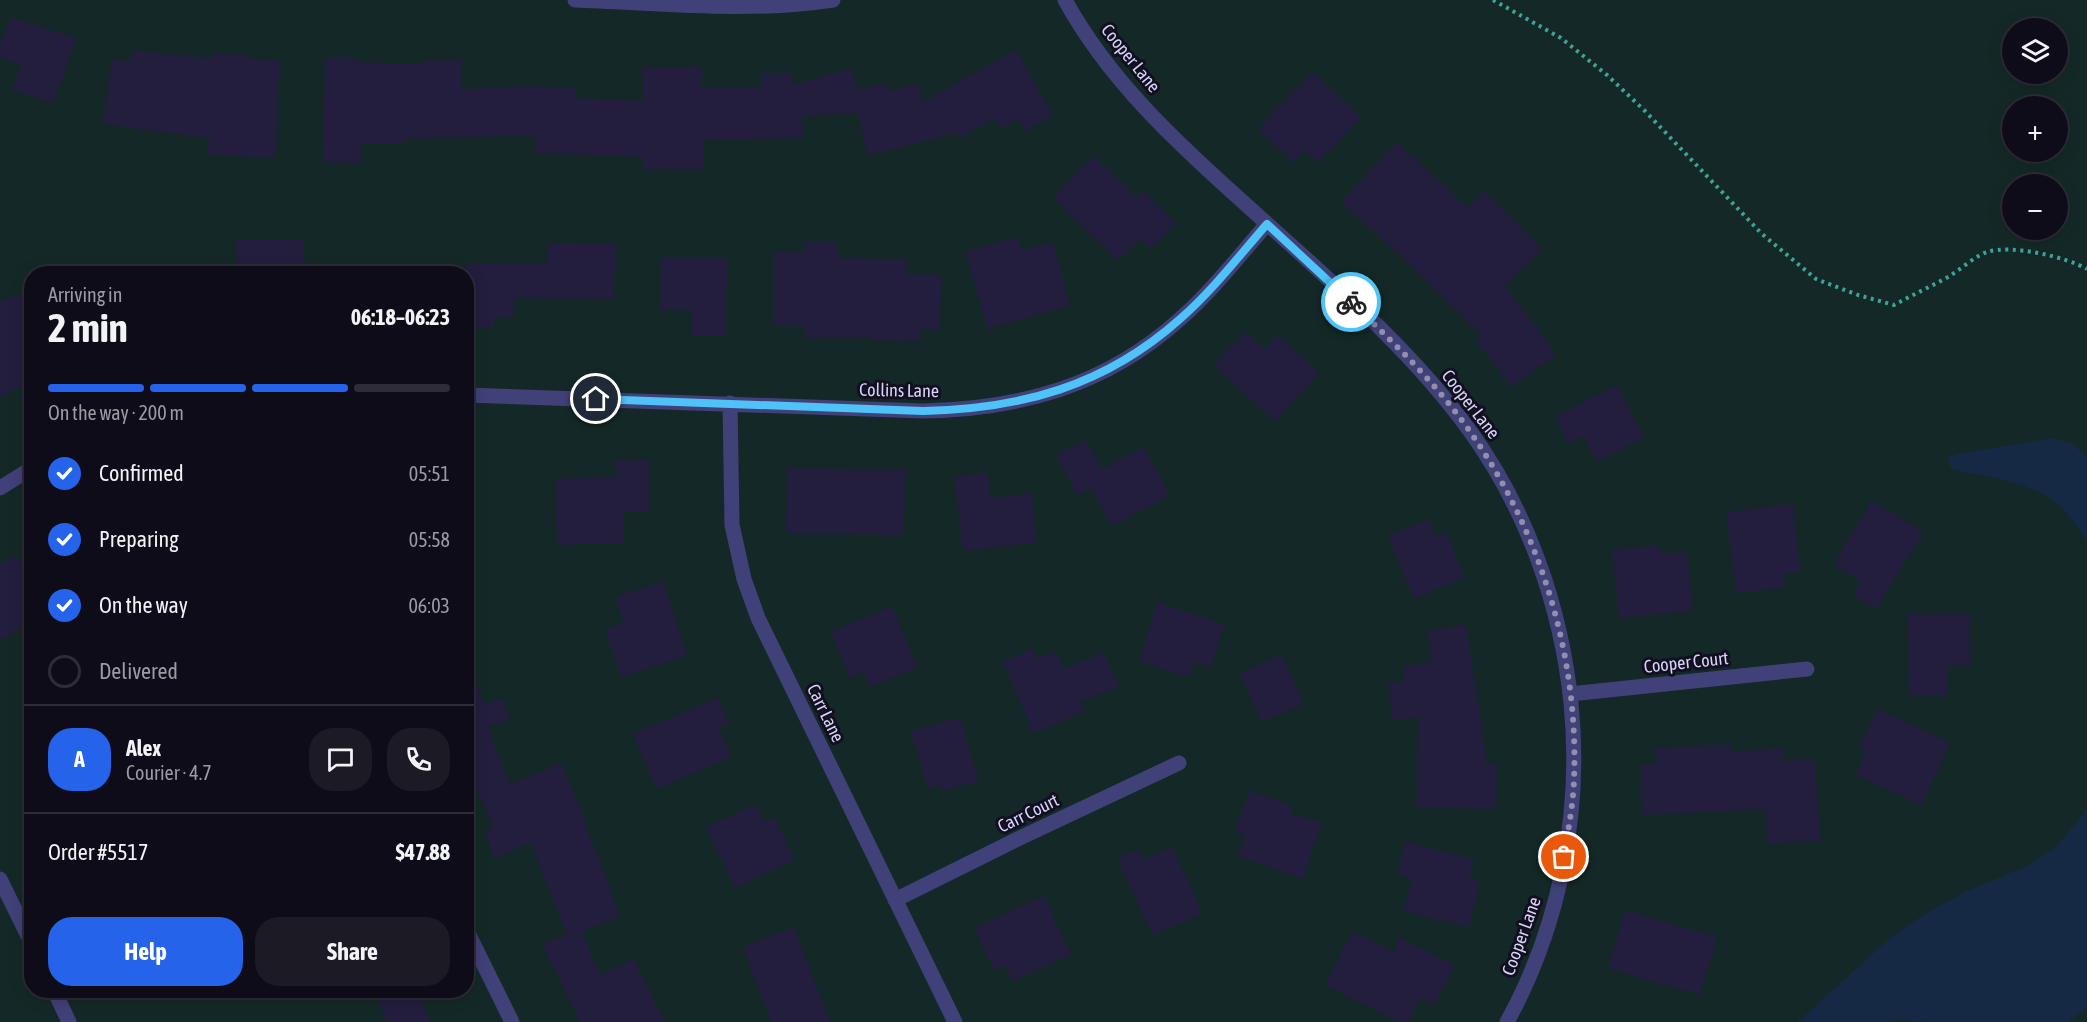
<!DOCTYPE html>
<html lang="en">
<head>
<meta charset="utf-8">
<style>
	:root { --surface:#0e0c18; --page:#1c1a25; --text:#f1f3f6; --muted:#9b9ba2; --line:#2e2c37; --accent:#2563eb }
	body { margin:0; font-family:"Asap Condensed",sans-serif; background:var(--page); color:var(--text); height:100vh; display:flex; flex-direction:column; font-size:22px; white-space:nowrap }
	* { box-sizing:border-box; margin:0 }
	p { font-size:20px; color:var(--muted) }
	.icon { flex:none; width:33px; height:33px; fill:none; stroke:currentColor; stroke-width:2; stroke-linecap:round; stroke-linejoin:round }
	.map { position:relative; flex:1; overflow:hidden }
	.details { position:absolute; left:24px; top:266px; width:450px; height:732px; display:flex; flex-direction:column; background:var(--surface); border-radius:24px; box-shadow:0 3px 15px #0003,0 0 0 2px var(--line) }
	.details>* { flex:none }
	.buttons { position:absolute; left:2002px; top:18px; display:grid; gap:12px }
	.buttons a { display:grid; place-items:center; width:66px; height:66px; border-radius:50%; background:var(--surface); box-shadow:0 3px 15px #0003,0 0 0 2px var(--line); font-size:30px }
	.pin { position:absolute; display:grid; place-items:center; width:51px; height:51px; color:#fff; margin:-26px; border:3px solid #fff; border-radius:50%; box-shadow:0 2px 6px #0007 }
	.courier { position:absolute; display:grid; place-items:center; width:60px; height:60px; margin:-30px; border:4px solid #4fc3f7; border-radius:50%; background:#fff; color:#222; box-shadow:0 2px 8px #0007 }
	.summary em { font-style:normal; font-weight:700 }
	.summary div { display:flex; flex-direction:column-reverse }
	.summary { display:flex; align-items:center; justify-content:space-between; height:102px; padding:0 24px }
	h1 { font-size:39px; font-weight:700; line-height:45px }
	.bar { display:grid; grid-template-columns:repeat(4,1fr); gap:9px 6px; align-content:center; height:72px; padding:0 24px }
	.bar i { height:8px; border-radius:4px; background:var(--line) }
	.bar .on { background:var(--accent) }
	.bar p { grid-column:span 4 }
	.line { display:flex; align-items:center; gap:15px; padding:0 24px; border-top:2px solid var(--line) }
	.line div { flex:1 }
	.round { display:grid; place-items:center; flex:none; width:63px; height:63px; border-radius:24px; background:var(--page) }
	ol { padding:0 24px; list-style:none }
	li { display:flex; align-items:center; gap:18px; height:66px }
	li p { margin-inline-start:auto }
	li .icon { padding:6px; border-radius:50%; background:var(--accent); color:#fff; stroke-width:4 }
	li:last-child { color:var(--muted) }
	li i { width:33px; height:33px; border:3px solid var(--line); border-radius:50% }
	.primary-button { display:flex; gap:12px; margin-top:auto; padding:12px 24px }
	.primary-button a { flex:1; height:69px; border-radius:24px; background:var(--accent); color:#fff; font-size:24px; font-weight:700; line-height:69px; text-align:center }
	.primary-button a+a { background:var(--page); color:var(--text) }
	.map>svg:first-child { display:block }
</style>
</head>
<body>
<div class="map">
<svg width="2087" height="1022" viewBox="0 0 2087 1022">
	<rect width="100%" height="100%" fill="#121020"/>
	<path fill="#142927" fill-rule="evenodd" d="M0 0H2087V1022H0ZM2013 28H2058V74H2013ZM2013 106H2058V152H2013ZM2013 184H2058V230H2013ZM32 273H466V990H32Z"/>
	<path fill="#162944" d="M2053 438 2073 444 2087 457V539C2078 528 2068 512 2057 503 2028 481 1988 477 1954 470L1949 465 1948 458 1956 454Z
		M2087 809V1007L2069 1022H1930L1902 1020 1888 1022H1798L1890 938 1925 914 1963 893 2027 866 2055 848Z"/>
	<path fill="#231e3e" d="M10 17 76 38 53 103 12 89 21 64 0 57V46Z
		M133 50 212 59V53L249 55V59L279 60 276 158 208 155 209 138 103 124 112 59 131 62Z
		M1016 50 1053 115 1025 131 1018 119 1001 128 995 118 960 138 957 133 868 155 857 112 843 116V113L802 116 803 138 703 140V169L643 170V157L535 153 536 135 403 139V144H362V163L323 162 325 57 355 58 354 62 424 64V61L461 60 462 89 523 86 575 88 574 98 643 101 642 68 702 67V88L762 87V74H792V85L851 69 857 90 885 83 888 91 918 83 923 102Z
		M1313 72 1361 118 1318 163 1305 151 1294 163 1258 129Z
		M1397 142 1468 208 1484 192 1542 249 1505 286 1556 354 1511 387 1476 340 1482 336 1403 258 1341 202Z
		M1094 156 1137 198 1143 191 1176 223 1151 249 1140 239 1118 261 1053 198Z
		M1018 237 1021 251 1053 242 1070 306 987 328 966 251Z
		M304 239 305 273H237L236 240Z
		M803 242H838V258L907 259 906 274 941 275 940 329H920L919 341 871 340V337H805V326H773V252H803Z
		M548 243 615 244 614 299 515 298 514 318 493 317V328H466V263L548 264Z
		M661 257 727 258 726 335H692V309H660Z
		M32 291V380L0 397V301Z
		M1245 332 1265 350 1278 335 1319 373 1275 421 1214 365Z
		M1617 385 1644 437 1597 462 1583 436 1569 444 1555 417Z
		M1086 440 1102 469 1144 447 1170 495 1112 526 1091 488 1077 495 1056 456Z
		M649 460 650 511 623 512 624 543 557 545 556 479 615 477 614 461Z
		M787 468 905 470 904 535 786 533Z
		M987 472 991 498 1032 493 1037 542 963 551 954 477Z
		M1872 501 1923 532 1876 609 1853 595 1861 581 1833 564Z
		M1793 504 1801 572 1783 574 1785 587 1736 593 1726 512Z
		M1428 520 1436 536 1446 532 1465 577 1414 599 1388 536Z
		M1659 545 1660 554 1687 551 1693 610 1619 618 1612 550Z
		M16 555 32 582V621L0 640V564Z
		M663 581 687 655 621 677 605 629 624 623 615 597Z
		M1157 602 1224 624 1211 667 1194 661 1189 677 1139 661Z
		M892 607 917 667 870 687 864 672 850 678 831 632Z
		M1970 613 1971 666H1948V695L1909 696 1908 614Z
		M1466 625 1485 747V764H1497L1496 809 1416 807 1419 717 1393 721 1388 684 1405 681 1402 667 1432 662 1427 631Z
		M1033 649 1037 659 1056 652 1064 669 1104 652 1119 686 1080 702 1085 711 1033 733 1003 661Z
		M1281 654 1304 703 1262 722 1239 674Z
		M466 665H469L484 705 502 698 510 719 488 727 510 785 561 763 585 819 584 820 620 916 582 931 600 975 634 959 665 1022H580L542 944 567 935 531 842 495 858 484 832 494 828 466 765Z
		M718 698 729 723 719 728 731 757 656 789 633 733Z
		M1877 709 1950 743 1922 805 1856 775 1866 751 1859 748Z
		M961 717 978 781 941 791 939 785 927 789 911 731Z
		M1731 745V752L1783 748 1784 761 1815 759 1821 840 1767 844 1765 809 1643 815 1640 765 1657 764 1656 748Z
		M1249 791 1292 806 1291 815 1322 822 1303 879 1238 856 1246 834 1235 831Z
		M755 804 764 822 774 817 794 860 735 888 706 827Z
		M1405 842 1474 859 1469 878 1480 881 1469 927 1404 911 1412 878 1397 874Z
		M1172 847 1203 913 1153 936 1117 859 1138 849 1143 860Z
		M1044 896 1071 955 1013 981 1006 965 994 971 974 928Z
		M1625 910 1717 937 1700 995 1608 968Z
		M794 927 830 1022H771L743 947Z
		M1353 931 1395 953 1398 937 1455 965 1435 1005 1421 998 1408 1022H1399L1325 985Z
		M374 990H419L430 1022H386Z"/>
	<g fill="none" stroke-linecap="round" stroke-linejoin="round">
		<path stroke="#3da499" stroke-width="4" stroke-dasharray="3 4.5" stroke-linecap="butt" d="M1493 0 1561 38 1607 75 1644 110 1762 234 1816 279 1858 295 1894 305C1912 295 1930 287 1948 277 1960 270 1975 256 1987 252 2011 244 2066 257 2087 269"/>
		<path stroke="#414179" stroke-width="15" d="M575 0C660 3 748 13 833 0
			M1065 0C1108 79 1176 142 1242 201 1320 272 1408 345 1470 431 1527 510 1561 606 1571 703 1582 812 1560 926 1507 1022
			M466 395 923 411C1020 409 1106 386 1180 319 1212 291 1239 256 1267 224
			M730 403 732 525 744 579 758 618 955 1022
			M0 488 32 468
			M1570 694 1807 669
			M0 879 32 944
			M895 900 1024 836 1179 763
			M466 929 512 1022
			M54 990 69 1022"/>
	</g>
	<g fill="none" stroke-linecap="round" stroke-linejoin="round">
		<path stroke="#928fad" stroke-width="6" stroke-dasharray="0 10.8" d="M1351 302C1394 343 1437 384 1471 433 1541 533 1579 657 1574 780 1573 806 1568 831 1564 857"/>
		<path stroke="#4fc3f7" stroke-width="8" d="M596 399 923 411C1021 409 1105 386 1180 319 1212 291 1239 256 1267 224L1351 302"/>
	</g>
	<g text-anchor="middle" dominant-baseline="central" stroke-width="6" stroke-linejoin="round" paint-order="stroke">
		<g font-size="18" fill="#d7d4f9" stroke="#121020">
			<text transform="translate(1131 58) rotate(51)">Cooper Lane</text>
			<text transform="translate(899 390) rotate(1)">Collins Lane</text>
			<text transform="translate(1471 404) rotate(52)">Cooper Lane</text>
			<text transform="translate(1686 662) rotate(-6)">Cooper Court</text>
			<text transform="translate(826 713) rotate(64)">Carr Lane</text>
			<text transform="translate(1028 813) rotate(-26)">Carr Court</text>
			<text transform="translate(1521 936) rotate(-70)">Cooper Lane</text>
		</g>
	</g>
</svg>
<div class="buttons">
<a><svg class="icon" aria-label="layers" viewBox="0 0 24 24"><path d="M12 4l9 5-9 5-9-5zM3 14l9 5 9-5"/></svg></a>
<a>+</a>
<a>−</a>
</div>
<div class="pin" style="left:1564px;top:857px;background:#ea580c"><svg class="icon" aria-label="bag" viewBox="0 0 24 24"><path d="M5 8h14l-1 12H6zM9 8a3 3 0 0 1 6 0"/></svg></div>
<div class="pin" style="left:596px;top:399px;background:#1f2937"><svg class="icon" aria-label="home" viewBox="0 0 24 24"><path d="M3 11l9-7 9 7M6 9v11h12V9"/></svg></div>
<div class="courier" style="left:1351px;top:302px"><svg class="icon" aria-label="bike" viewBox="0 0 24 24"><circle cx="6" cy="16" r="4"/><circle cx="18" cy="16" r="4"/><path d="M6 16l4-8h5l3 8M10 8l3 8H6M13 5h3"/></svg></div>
<section class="details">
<div class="summary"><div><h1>2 min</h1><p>Arriving in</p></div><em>06:18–06:23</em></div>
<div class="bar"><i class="on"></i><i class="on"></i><i class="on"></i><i></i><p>On the way · 200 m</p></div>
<ol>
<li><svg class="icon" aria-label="check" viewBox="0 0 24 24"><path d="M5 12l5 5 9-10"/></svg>Confirmed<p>05:51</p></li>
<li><svg class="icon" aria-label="check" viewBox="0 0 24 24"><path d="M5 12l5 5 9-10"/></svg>Preparing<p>05:58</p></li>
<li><svg class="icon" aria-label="check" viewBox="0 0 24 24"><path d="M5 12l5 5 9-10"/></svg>On the way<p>06:03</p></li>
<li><i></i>Delivered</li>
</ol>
<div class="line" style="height:108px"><b class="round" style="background:var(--accent);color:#fff">A</b><div><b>Alex</b><p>Courier · 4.7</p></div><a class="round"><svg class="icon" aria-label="chat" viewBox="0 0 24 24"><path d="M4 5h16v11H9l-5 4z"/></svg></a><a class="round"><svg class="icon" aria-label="phone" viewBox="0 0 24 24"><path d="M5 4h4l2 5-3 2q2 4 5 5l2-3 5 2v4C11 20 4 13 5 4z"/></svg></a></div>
<div class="line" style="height:78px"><div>Order #5517</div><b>$47.88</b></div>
<div class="primary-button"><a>Help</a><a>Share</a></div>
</section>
</div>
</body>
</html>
